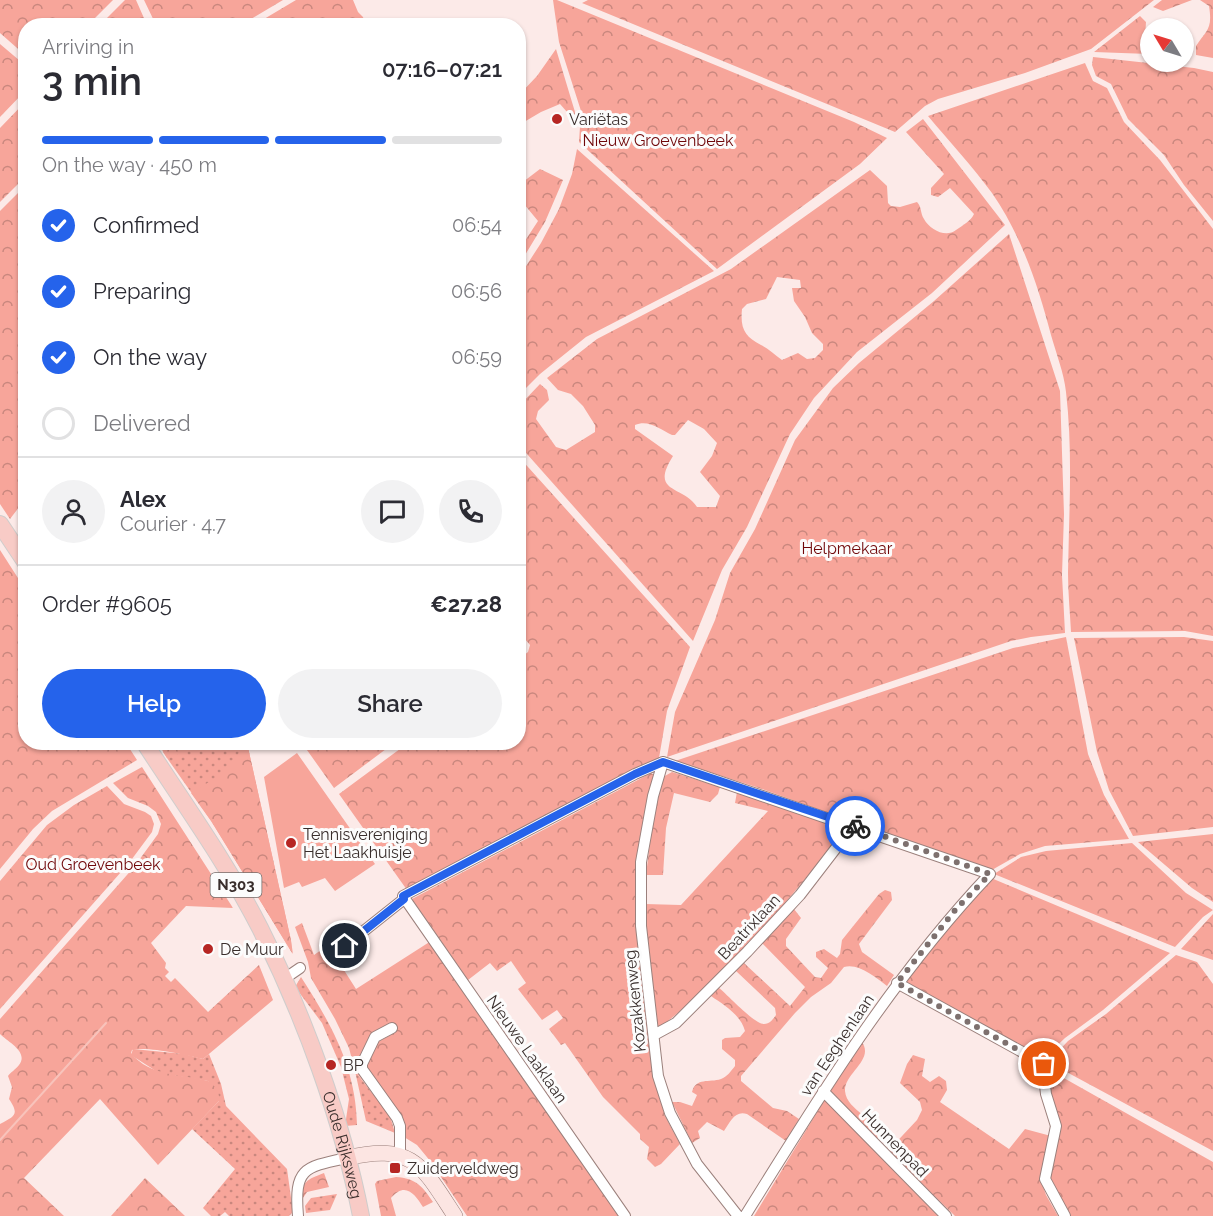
<!DOCTYPE html>
<html lang="en">
<head>
<meta charset="utf-8">
<style>
	:root { --surface:#fff; --page:#f2f2f3; --text:#2b2b33; --muted:#7c7c81; --line:#e1e1e2; --accent:#2563eb }
	body { margin:0; font-family:Raleway,sans-serif; background:var(--page); color:var(--text); height:100vh; display:flex; flex-direction:column; font-size:22px; white-space:nowrap }
	* { box-sizing:border-box; margin:0 }
	p { font-size:20px; color:var(--muted) }
	.icon { flex:none; width:33px; height:33px; fill:none; stroke:currentColor; stroke-width:2; stroke-linecap:round; stroke-linejoin:round }
	.map { position:relative; flex:1; overflow:hidden }
	.sheet { position:absolute; left:18px; top:18px; width:508px; height:732px; display:flex; flex-direction:column; background:var(--surface); border-radius:24px; box-shadow:0 2px 4px #0004 }
	.sheet>* { flex:none }
	.needle { width:39px; rotate:308deg }
	.tools { position:absolute; left:1140px; top:18px; display:grid; gap:12px }
	.tools a { display:grid; place-items:center; width:54px; height:54px; border-radius:50%; background:var(--surface); box-shadow:0 2px 4px #0004; font-size:30px }
	.pin { position:absolute; display:grid; place-items:center; width:51px; height:51px; color:#fff; margin:-26px; border:3px solid #fff; border-radius:50%; box-shadow:0 2px 6px #0007 }
	.courier { position:absolute; display:grid; place-items:center; width:60px; height:60px; margin:-30px; border:4px solid #2563eb; border-radius:50%; background:#fff; color:#222; box-shadow:0 2px 8px #0007 }
	.headline em { font-style:normal; font-weight:600 }
	.headline div { display:flex; flex-direction:column-reverse }
	.headline { display:flex; align-items:center; justify-content:space-between; height:102px; padding:0 24px }
	h1 { font-size:39px; font-weight:600; line-height:45px }
	.bar { display:grid; grid-template-columns:repeat(4,1fr); gap:9px 6px; align-content:center; height:72px; padding:0 24px }
	.bar i { height:8px; border-radius:4px; background:var(--line) }
	.bar .on { background:var(--accent) }
	.bar p { grid-column:span 4 }
	.line { display:flex; align-items:center; gap:15px; padding:0 24px; border-top:2px solid var(--line) }
	.line div { flex:1 }
	.round { display:grid; place-items:center; flex:none; width:63px; height:63px; border-radius:32px; background:var(--page) }
	ol { padding:0 24px; list-style:none }
	li { display:flex; align-items:center; gap:18px; height:66px }
	li p { margin-inline-start:auto }
	li .icon { padding:6px; border-radius:50%; background:var(--accent); color:#fff; stroke-width:4 }
	li:last-child { color:var(--muted) }
	li i { width:33px; height:33px; border:3px solid var(--line); border-radius:50% }
	.cta { display:flex; gap:12px; margin-top:auto; padding:12px 24px }
	.cta a { flex:1; height:69px; border-radius:36px; background:var(--accent); color:#fff; font-size:24px; font-weight:600; line-height:69px; text-align:center }
	.cta a+a { background:var(--page); color:var(--text) }
	.map>svg:first-child { display:block }
</style>
</head>
<body>
<div class="map">
<svg width="1213" height="1216" viewBox="0 0 1213 1216">
	<defs>
		<pattern id="green-dots" width="8" height="8" patternUnits="userSpaceOnUse" patternTransform="scale(1.5)"><rect width="8" height="8" fill="#f7a59a"/><path d="M2 2h.1M6 6h.1" fill="none" stroke="#c9877e" stroke-width="1.8" stroke-linecap="round"/></pattern>
		<pattern id="forest-crowns" width="20" height="18" patternUnits="userSpaceOnUse" patternTransform="scale(1.5)"><rect width="20" height="18" fill="#f7a59a"/><path d="M2 6a3 3 0 1 1 6 0M12 15a3 3 0 1 1 6 0" fill="none" stroke="#c9877e"/></pattern>
	</defs>
	<rect width="100%" height="100%" fill="#fceae8"/>
	<path fill="url(#green-dots)" d="M158 743H247L291 940 292 953 212 822 167 758Z
		M301 977C331 1024 356 1067 357 1125L345 1126 349 1099 341 1067 322 1023 295 987Z
		M133 1049 184 1054 203 1059 209 1054 221 1084 226 1106 287 1169 293 1212 289 1216H229L225 1212 220 1216H211L203 1208 235 1169 192 1129 219 1101 208 1081 159 1073 131 1055Z
		M355 1071 390 1116 395 1133 366 1121Z
		M337 1194 330 1210 306 1213 305 1206 311 1198Z"/>
	<path fill="url(#forest-crowns)" fill-rule="evenodd" d="M0 0H113L88 25 26 26 25 55 0 33Z
		M125 0H136L147 25H100Z
		M144 0H283L241 25H156Z
		M296 0H353L358 12 363 17 365 25H254Z
		M553 0H557L854 122 887 138 860 164 717 269 579 142 581 111 559 42Z
		M588 0H1154L1091 49 1025 73 938 99 925 106 895 132 582 3Z
		M1162 0H1192L1163 11 1153 7Z
		M1200 0H1213V58L1196 55V46C1206 30 1213 30 1209 6Z
		M1140 16 1146 22 1145 37 1149 54 1094 52Z
		M0 44 26 66 25 91 0 117Z
		M556 49 575 112 574 120 560 104 541 112 519 125V95L537 76Z
		M1093 57 1194 68 1213 72V221L1184 185 1164 155 1128 119 1111 84 1096 76 1092 65Z
		M1085 63 1093 81 1107 88 1124 122 1160 160 1213 229V636L1185 631 1071 632C1070 613 1068 593 1068 573 1069 512 1073 452 1066 392 1064 373 1056 353 1051 335 1038 285 1021 235 992 193 972 166 949 141 928 116Z
		M25 102V177L0 202V128Z
		M923 119 1005 225 932 293 857 352 814 398 790 434 747 527 722 570 693 641 519 445V406L540 384 547 390 549 400 538 411 536 419 556 447 566 450 595 432V425L583 406 571 394 558 390 547 378 597 339 731 269 870 170 887 186 888 203 891 206 900 207 917 202C922 207 920 213 924 219 930 230 946 238 956 230 963 225 971 221 974 214L950 188 938 197 931 195V188L944 174 906 132ZM777 277 800 280 801 288H792L794 301 805 317 812 333 823 344V350L815 358 807 359 798 353 782 360C775 355 768 348 761 345 745 337 740 329 742 309L747 304 766 299ZM688 420 704 429 717 443 712 456 700 472 720 496 716 507H697C683 485 649 494 673 456L635 429V425C648 419 660 429 672 435H675Z
		M577 149 714 271 586 337 540 374 519 395V277L541 243 559 209 572 174Z
		M540 169 563 180 545 222 519 265V250L538 221 519 198V185Z
		M25 186 26 498 10 519 0 504V211Z
		M1009 234 1060 391 1064 514 1062 575 1065 633 1031 637 1011 641 667 757 675 712 715 620 730 573 755 529 795 440 833 388 859 363 934 301Z
		M519 457 690 647 667 711 659 758 407 890 339 794 408 743 519 742V659L528 652 530 645 519 632Z
		M0 550 25 589 26 742 126 743 137 760 52 811 33 829 0 869Z
		M1066 637 1088 754 1104 795 1129 839 1045 846 1020 854 990 871 759 788 675 761 1013 648Z
		M1184 637 1213 641V827L1133 836 1109 790 1097 752 1074 638Z
		M171 743V742L203 743 198 748 167 758 163 752Z
		M247 743 291 941 293 954 211 821 191 793 222 774Z
		M302 743H394L334 788Z
		M142 767 233 908 186 906 151 943 166 963 165 968 169 972 165 976 171 982 175 978 208 1012 259 965 273 1000 203 1059C186 1055 147 1046 132 1050L131 1053C150 1077 182 1074 208 1081 216 1086 220 1092 219 1101L158 1165 100 1099 24 1178 64 1216H0V1124C16 1116 19 1114 9 1099L12 1087 8 1076C11 1072 15 1070 19 1065 29 1052 8 1042 0 1034V1019L134 867 158 834 161 824 156 812 148 806 128 798 113 783Z
		M672 772 720 787 718 794 710 802 674 793 666 828 663 875H646L654 809 663 777Z
		M651 773 654 775 640 837 638 856V952L654 1075 665 1116 680 1144 661 1164 655 1167 647 1159 649 1147 640 1139V1134L603 1097 565 1043 561 1045 549 1029 563 1018 557 1010 542 1020 518 989 526 983 511 961 497 971 490 963 468 980 412 899Z
		M107 786 124 804 145 812 151 816 154 824 152 832 129 863 0 1009V881L47 825 74 805Z
		M737 792 845 828C806 880 765 929 719 974 699 994 680 1013 657 1029L647 938 645 904 681 905 768 811 735 803Z
		M1213 834V902L1192 888 1138 842Z
		M1132 843 1186 893 1213 910 1203 917 1175 947 994 874 1021 857 1046 851Z
		M991 878 1170 953 1103 1010 1065 1038 1043 1059 901 983Z
		M885 890 891 892 892 900 859 944 862 952 894 975 887 986C875 977 859 963 844 967L831 983 811 997 795 1013 741 1076V1081L773 1108 787 1111 799 1119 786 1141 747 1114C735 1110 730 1122 724 1131L707 1122 698 1131 700 1138 692 1143 672 1102H680L692 1106 697 1095 692 1092C696 1077 709 1083 721 1079 727 1077 731 1071 735 1066V1060L722 1049V1040L725 1038 740 1037 745 1031C741 1015 724 1005 711 996L719 988C728 995 754 1024 764 1024 770 1024 773 1019 776 1015L775 1008 736 971 744 963 790 1006 805 987 762 943 794 909 801 918 786 939V946L815 977 821 978 828 968 816 957V952L824 949 837 958 840 954 842 940 879 894Z
		M1213 914V960L1181 949Z
		M302 923 314 955 328 945 356 989 431 941 622 1216H467L431 1162 417 1145 404 1137 365 1068 376 1043 396 1032 392 1027 374 1036 359 1072 364 1082 355 1071 349 1048 335 1019 311 978 308 962 295 927Z
		M1176 955 1197 962 1213 984V1151L1048 1062 1068 1041 1106 1014Z
		M861 1041C876 1059 844 1073 845 1091 847 1112 878 1116 878 1140L830 1090Z
		M913 1055 925 1059 922 1076 930 1082 939 1076 946 1081 947 1090 940 1102 1009 1149 1025 1129 1051 1136 1042 1183 1046 1195 1058 1216H955L888 1151 917 1120 922 1110 920 1102 900 1083 907 1064Z
		M1046 1068 1213 1162V1216H1068L1049 1178 1058 1136 1049 1092Z
		M825 1099 938 1216H754Z
		M324 1173 329 1187 307 1192 301 1201C302 1181 306 1180 324 1173Z
		M396 1177C416 1178 423 1187 433 1202L423 1207C415 1194 405 1181 391 1198L396 1216H381L375 1184 377 1181Z
		M145 1178 185 1216H111Z"/>
	<path fill="#f7a59a" d="M297 753 375 864 335 891 325 878 302 887 299 882 284 888 264 777Z"/>
	<g fill="none" stroke-linecap="round" stroke-linejoin="round">
		<path stroke="#f8c3bb" stroke-width="2" d="M0 1140 106 1023"/>
		<g stroke="#9b807c" stroke-width="12">
			<path id="street" d="M663 762 990 874C893 976 819 1097 745 1216
				M663 762 653 796 641 862V926L658 1076 670 1113 697 1164 738 1216
				M345 946 404 899
				M284 979 300 968
				M897 983 1044 1064 1043 1068 1046 1094 1056 1126 1045 1179 1065 1216
				M392 1028 375 1037 362 1064V1069L397 1118 400 1126V1156
				M654 1035 676 1023 747 952 800 895 853 826
				M823 1091 946 1216
				M298 1216C294 1168 304 1167 347 1158
				M625 1216 403 896 635 774 663 762"/>
		</g>
		<g stroke="#9b807c" stroke-width="16">
			<path id="secondary" d="M347 1158C413 1142 423 1167 455 1216"/>
		</g>
		<g stroke="#cfcdcc" stroke-width="18">
			<g id="primary">
				<path d="M0 524 26 563"/>
				<path id="s1" d="M144 742C184 804 227 863 260 928 304 1016 342 1119 361 1216"/>
			</g>
		</g>
		<use href="#street" stroke="#fff" stroke-width="10"/>
		<use href="#secondary" stroke="#fce5e2" stroke-width="15"/>
		<use href="#primary" stroke="#f8cbc6" stroke-width="16"/>
	</g>
	<g fill="none" stroke-linecap="round" stroke-linejoin="round">
		<path stroke="#7d706e" stroke-width="6" stroke-dasharray="0 10.8" d="M855 826 990 874 956 909 897 983 1044 1064"/>
		<path stroke="#2563eb" stroke-width="8" d="M345 946 404 899 403 896 635 774 663 762 855 826"/>
	</g>
	<g fill="#b62623" stroke="#fcfcfc" stroke-width="2">
		<circle cx="557" cy="119" r="6"/>
		<circle cx="291" cy="843" r="6"/>
		<circle cx="208" cy="949" r="6"/>
		<circle cx="331" cy="1065" r="6"/>
		<rect x="389" y="1162" width="12" height="12" rx="3"/>
	</g>
	<g text-anchor="middle" dominant-baseline="central" stroke-width="6" stroke-linejoin="round" paint-order="stroke">
		<rect fill="#fcfcfc" stroke="#746c6a" stroke-width="1.5" x="210.5" y="873" width="51" height="24" rx="4.5"/>
		<g font-size="15" font-weight="bold" fill="#392e2c">
			<text x="236" y="885">N303</text>
		</g>
		<g font-size="16" fill="#392e2c" stroke="#fcfcfc" text-anchor="start">
			<text x="569" y="119">Variëtas</text>
			<text x="303" y="834">Tennisvereniging<tspan x="303" dy="18">Het Laakhuisje</tspan></text>
			<text x="220" y="949">De Muur</text>
			<text x="343" y="1065">BP</text>
			<text x="407" y="1168">Zuiderveldweg</text>
		</g>
		<g font-size="16" fill="#70080a" stroke="#fcfcfc">
			<text x="658" y="140">Nieuw Groevenbeek</text>
			<text x="847" y="548">Helpmekaar</text>
			<text x="93" y="864">Oud Groevenbeek</text>
		</g>
		<g font-size="16" fill="#392e2c" stroke="#fcfcfc">
			<text transform="translate(749 927) rotate(-47)">Beatrixlaan</text>
			<text transform="translate(635 1001) rotate(-96)">Kozakkenweg</text>
			<text transform="translate(837 1045) rotate(-56)">van Eeghenlaan</text>
			<text transform="translate(527 1049) rotate(55)">Nieuwe Laaklaan</text>
			<text transform="translate(895 1143) rotate(46)">Hunnenpad</text>
			<text stroke="none"><textPath href="#s1" startOffset="452">Oude Rijksweg</textPath></text>
		</g>
	</g>
</svg>
<div class="tools">
<a><svg class="needle" viewBox="-14 -14 28 28"><path d="M0-13l5 13h-10z" fill="#e53935"/><path d="M0 13l5-13h-10z" fill="#7c7c81"/></svg></a>
</div>
<div class="pin" style="left:1044px;top:1064px;background:#ea580c"><svg class="icon" aria-label="bag" viewBox="0 0 24 24"><path d="M5 8h14l-1 12H6zM9 8a3 3 0 0 1 6 0"/></svg></div>
<div class="pin" style="left:345px;top:946px;background:#1f2937"><svg class="icon" aria-label="home" viewBox="0 0 24 24"><path d="M3 11l9-7 9 7M6 9v11h12V9"/></svg></div>
<div class="courier" style="left:855px;top:826px"><svg class="icon" aria-label="bike" viewBox="0 0 24 24"><circle cx="6" cy="16" r="4"/><circle cx="18" cy="16" r="4"/><path d="M6 16l4-8h5l3 8M10 8l3 8H6M13 5h3"/></svg></div>
<section class="sheet">
<div class="headline"><div><h1>3 min</h1><p>Arriving in</p></div><em>07:16–07:21</em></div>
<div class="bar"><i class="on"></i><i class="on"></i><i class="on"></i><i></i><p>On the way · 450 m</p></div>
<ol>
<li><svg class="icon" aria-label="check" viewBox="0 0 24 24"><path d="M5 12l5 5 9-10"/></svg>Confirmed<p>06:54</p></li>
<li><svg class="icon" aria-label="check" viewBox="0 0 24 24"><path d="M5 12l5 5 9-10"/></svg>Preparing<p>06:56</p></li>
<li><svg class="icon" aria-label="check" viewBox="0 0 24 24"><path d="M5 12l5 5 9-10"/></svg>On the way<p>06:59</p></li>
<li><i></i>Delivered</li>
</ol>
<div class="line" style="height:108px"><a class="round"><svg class="icon" aria-label="person" viewBox="0 0 24 24"><circle cx="12" cy="8" r="4"/><path d="M4 21q1-7 8-7t8 7"/></svg></a><div><b>Alex</b><p>Courier · 4.7</p></div><a class="round"><svg class="icon" aria-label="chat" viewBox="0 0 24 24"><path d="M4 5h16v11H9l-5 4z"/></svg></a><a class="round"><svg class="icon" aria-label="phone" viewBox="0 0 24 24"><path d="M5 4h4l2 5-3 2q2 4 5 5l2-3 5 2v4C11 20 4 13 5 4z"/></svg></a></div>
<div class="line" style="height:78px"><div>Order #9605</div><b>€27.28</b></div>
<div class="cta"><a>Help</a><a>Share</a></div>
</section>
</div>
</body>
</html>
